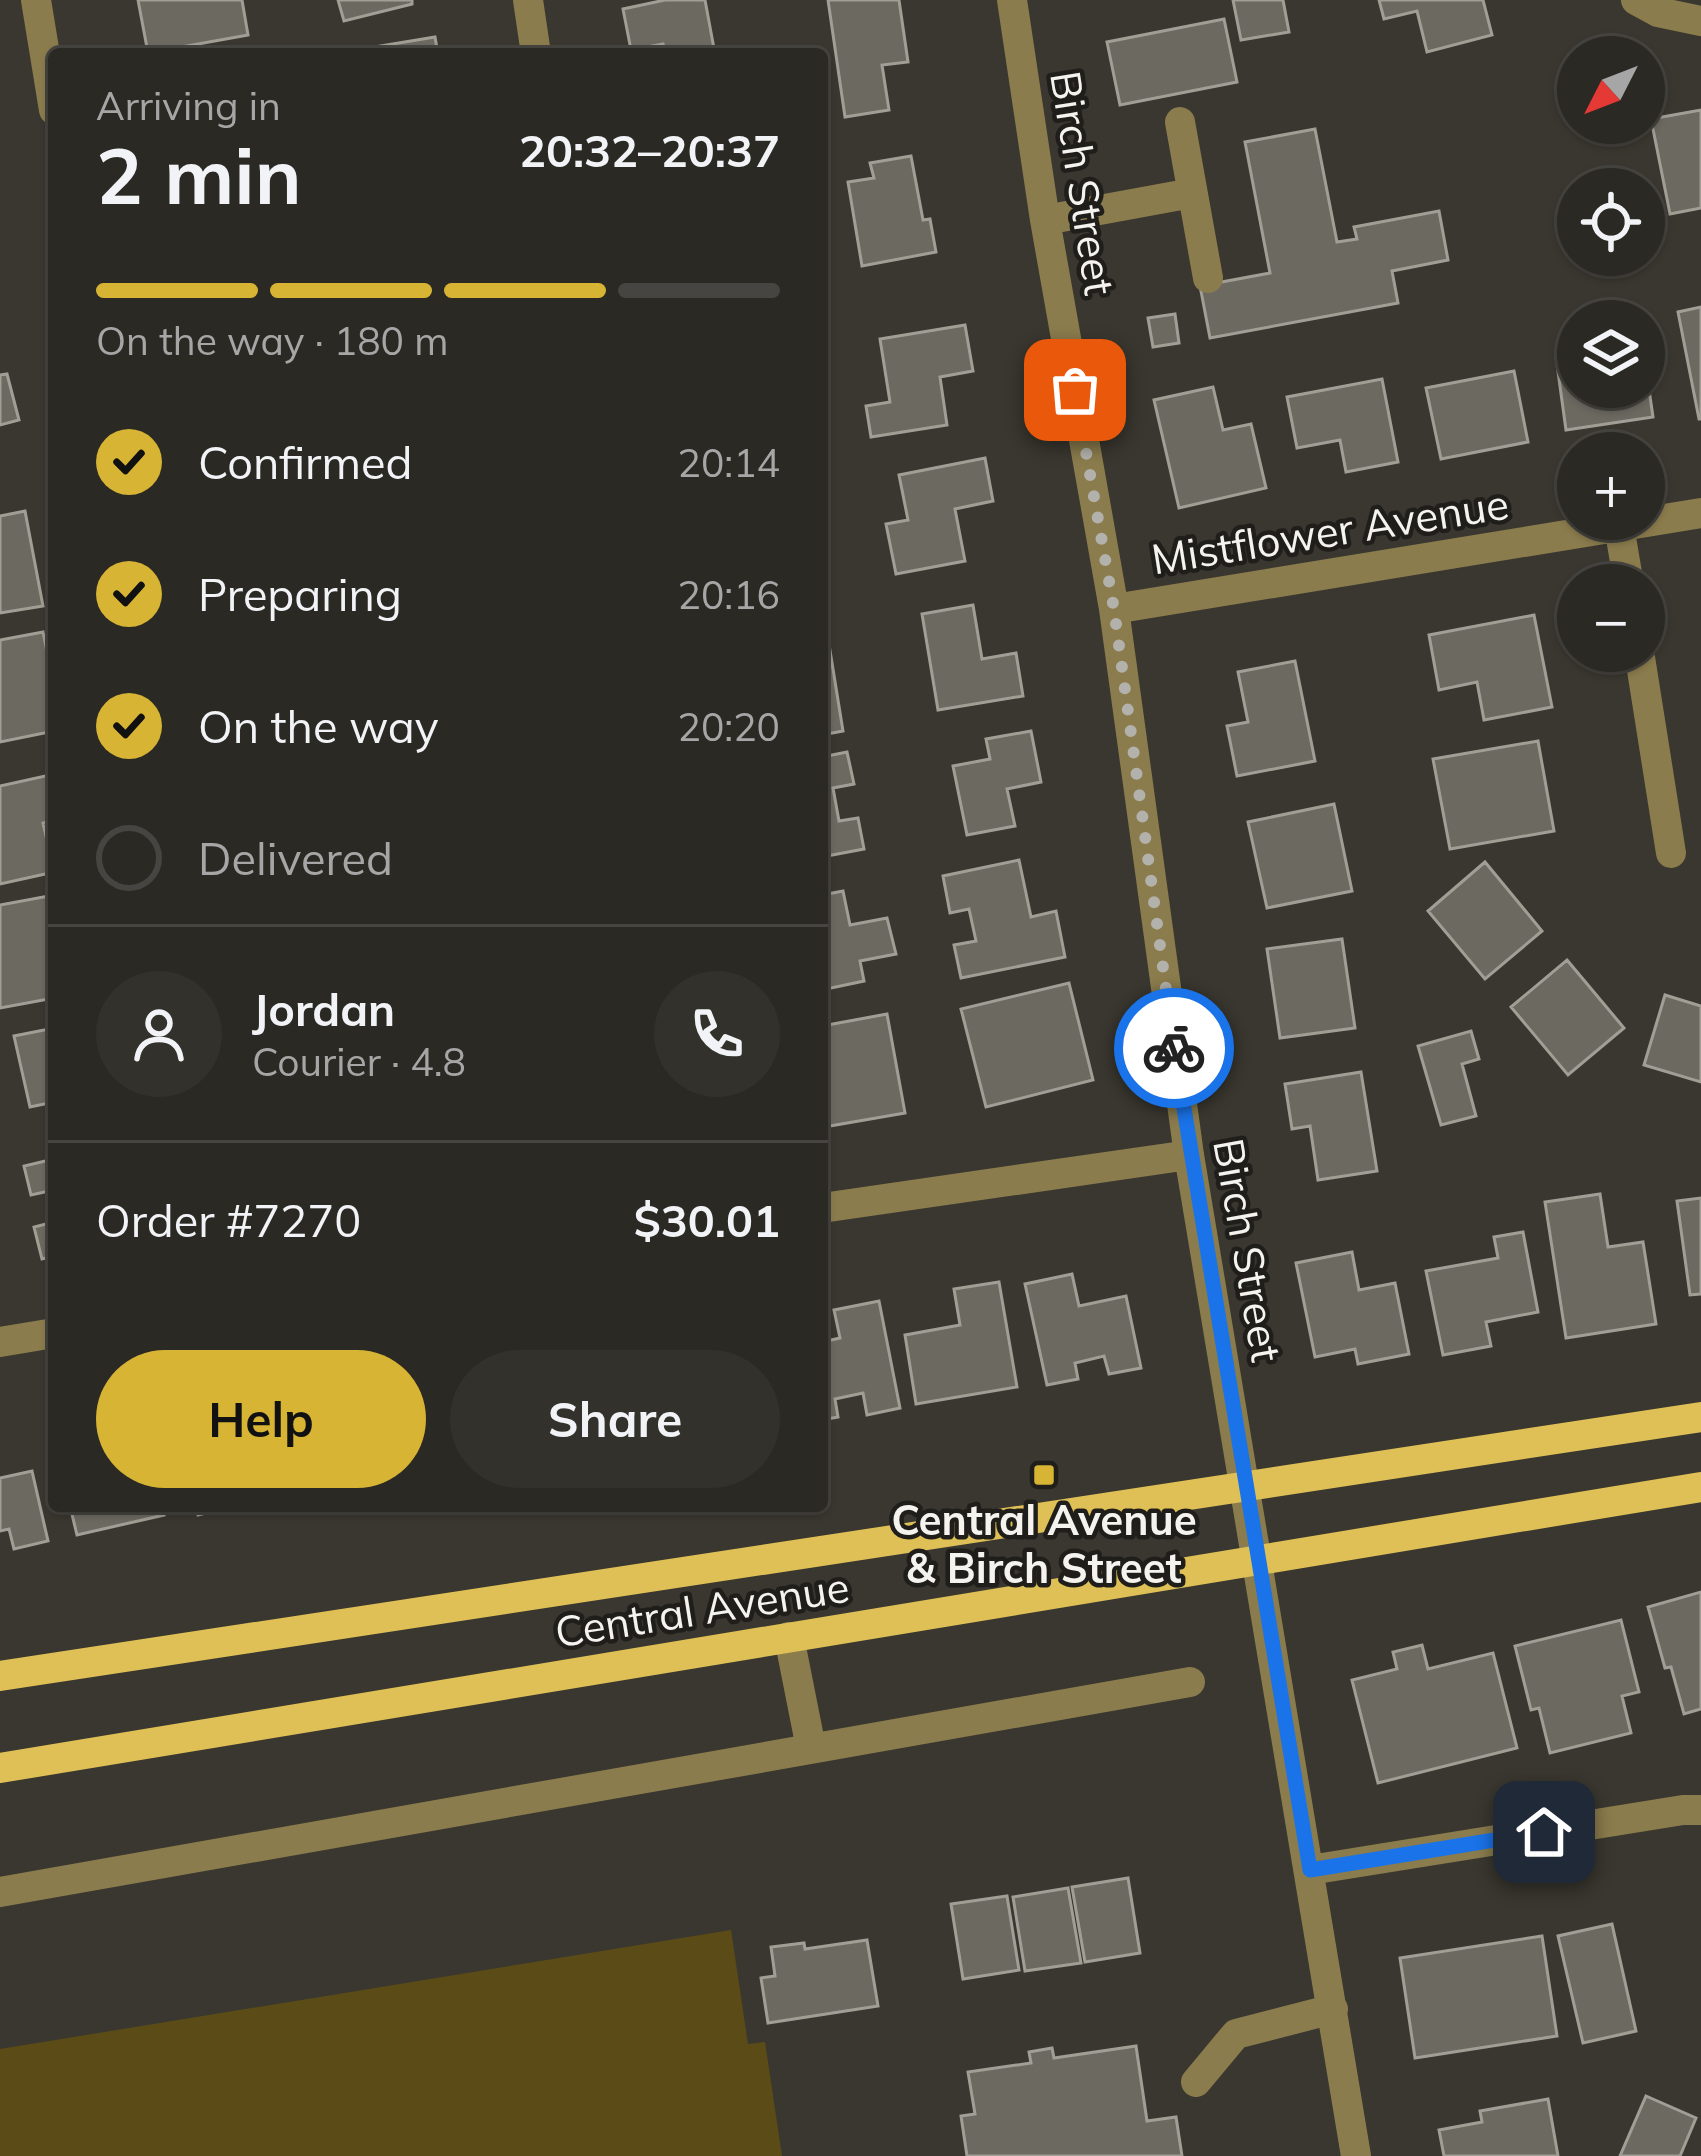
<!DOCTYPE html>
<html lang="en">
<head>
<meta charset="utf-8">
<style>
	:root { --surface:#2b2923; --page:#33312b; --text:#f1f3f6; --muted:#a6a6a6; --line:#474541; --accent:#d7b434 }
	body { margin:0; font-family:Mulish,sans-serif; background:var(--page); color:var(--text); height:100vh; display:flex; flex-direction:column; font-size:45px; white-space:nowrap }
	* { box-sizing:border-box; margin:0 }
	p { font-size:39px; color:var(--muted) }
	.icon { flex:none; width:66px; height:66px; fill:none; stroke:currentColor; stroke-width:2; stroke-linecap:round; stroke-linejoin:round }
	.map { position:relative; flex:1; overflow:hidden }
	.drawer { position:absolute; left:48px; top:48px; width:780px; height:1464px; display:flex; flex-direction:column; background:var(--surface); border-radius:12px; box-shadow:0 3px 9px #0004,0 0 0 3px var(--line) }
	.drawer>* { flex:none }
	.needle { width:78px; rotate:228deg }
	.controls { position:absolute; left:1557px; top:36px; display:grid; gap:24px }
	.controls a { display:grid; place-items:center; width:108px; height:108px; border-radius:50%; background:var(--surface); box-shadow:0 3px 9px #0004,0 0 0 3px var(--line); font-size:60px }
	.pin { position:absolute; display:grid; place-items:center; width:102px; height:102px; color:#fff; margin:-51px; border-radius:24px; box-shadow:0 6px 18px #0006 }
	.courier { position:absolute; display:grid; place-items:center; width:120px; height:120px; margin:-60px; border:9px solid #1a73e8; border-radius:50%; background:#fff; color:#222; box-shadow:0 3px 15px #0007 }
	.overview em { font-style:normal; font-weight:700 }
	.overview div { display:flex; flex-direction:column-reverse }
	.overview { display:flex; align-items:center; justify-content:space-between; height:204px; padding:0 48px }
	h1 { font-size:78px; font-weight:700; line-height:90px }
	.bar { display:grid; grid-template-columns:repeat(4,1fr); gap:18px 12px; align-content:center; height:144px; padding:0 48px }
	.bar i { height:15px; border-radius:9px; background:var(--line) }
	.bar .on { background:var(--accent) }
	.bar p { grid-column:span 4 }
	.line { display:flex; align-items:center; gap:30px; padding:0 48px; border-top:3px solid var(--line) }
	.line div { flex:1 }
	.round { display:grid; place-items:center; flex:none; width:126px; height:126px; border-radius:63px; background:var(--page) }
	ol { padding:0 48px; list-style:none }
	li { display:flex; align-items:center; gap:36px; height:132px }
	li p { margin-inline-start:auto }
	li .icon { padding:12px; border-radius:50%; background:var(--accent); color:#111; stroke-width:4 }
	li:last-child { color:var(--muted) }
	li i { width:66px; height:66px; border:6px solid var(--line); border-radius:50% }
	.button { display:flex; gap:24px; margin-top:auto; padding:24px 48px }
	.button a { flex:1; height:138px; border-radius:72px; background:var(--accent); color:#111; font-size:48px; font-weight:700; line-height:138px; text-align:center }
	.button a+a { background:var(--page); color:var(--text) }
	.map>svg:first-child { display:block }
</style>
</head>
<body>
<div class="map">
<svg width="1701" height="2156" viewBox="0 0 1701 2156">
	<rect width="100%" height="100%" fill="#39372f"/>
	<path fill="#5b4c17" d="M731 1930 748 2044 765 2042 782 2156H0V2049Z"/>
	<path fill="#6c6961" stroke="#a19e95" stroke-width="3" d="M138 0H242L248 35 148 53Z
		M338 0H412V4L344 21Z
		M665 0H705L715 54H665L663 44 631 50 623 9Z
		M828 0H899L908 62 882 65 889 110 845 117Z
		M1233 0H1283L1289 32 1241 40Z
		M1379 0H1483L1492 35 1427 52 1417 11 1384 19Z
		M1224 19 1237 82 1120 105 1107 42Z
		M435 37 438 54H350V51Z
		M1701 110V208L1670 214 1651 119Z
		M1315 129 1337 242 1357 239 1354 227 1439 211 1448 260 1392 271 1398 303 1210 338 1200 286 1270 273 1245 142Z
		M911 156 923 220 930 219 936 252 862 266 848 182 874 178 870 163Z
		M1701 307V419H1699L1678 312Z
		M1175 314 1179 343 1153 347 1148 318Z
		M965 325 973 371 940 377 947 425 871 437 866 406 890 402 880 339Z
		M1644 354 1653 417 1566 430 1556 357 1578 355V387H1644Z
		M1514 371 1528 442 1441 459 1426 388Z
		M7 374 19 420 0 425V375Z
		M1382 379 1398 462 1346 472 1340 440 1297 448 1287 397Z
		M1213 387 1223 430 1251 424 1266 488 1179 508 1154 400Z
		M985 458 993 501 955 509 965 561 896 574 886 524 908 520 899 475Z
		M25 511 43 606 0 613V516Z
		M973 605 982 659 1016 653 1023 696 938 710 922 614Z
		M1534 615 1552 707 1484 720 1477 682 1439 690 1429 635Z
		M43 632 54 688V731L0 742V640Z
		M828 638 843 731 822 735V639Z
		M1295 661 1315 761 1237 776 1227 726 1248 722 1238 672Z
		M1031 731 1041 782 1007 789 1015 826 967 835 953 766 990 759 986 739Z
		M1538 741 1554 831 1450 849 1433 759Z
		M847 752 854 784 833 788 839 821 858 818 864 849 822 857V757Z
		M54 774V820L43 823 54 872 0 884V786Z
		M1334 804 1352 891 1267 908 1248 822Z
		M1019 860 1031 917 1056 911 1065 957 961 978 954 945 976 941 969 909 950 913 943 876Z
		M1485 862 1542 931 1485 979 1428 911Z
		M843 891 850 925 887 918 896 954 860 961 864 981 822 990V895Z
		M54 895V998L0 1008V905Z
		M1342 939 1355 1028 1280 1038 1267 949Z
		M1567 960 1624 1028 1568 1075 1511 1007Z
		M1069 983 1093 1080 986 1107 961 1009Z
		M1665 995 1701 1006V1082L1644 1065Z
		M887 1014 905 1113 830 1126 822 1081V1026Z
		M54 1028V1102L30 1107 14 1036Z
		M1471 1031 1479 1059 1462 1064 1476 1116 1441 1125 1418 1046Z
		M1361 1072 1377 1171 1318 1180 1310 1126 1292 1129 1285 1084Z
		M54 1159V1211L49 1191 31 1195 24 1166Z
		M1600 1194 1608 1247 1643 1242 1656 1324 1566 1338 1545 1202Z
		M1701 1198V1294L1690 1295 1677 1201Z
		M54 1222V1256L42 1259 34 1227Z
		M1523 1232 1538 1312 1486 1322 1491 1346 1443 1355 1426 1271 1498 1258 1494 1237Z
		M1352 1252 1359 1290 1395 1283 1409 1354 1358 1364 1355 1349 1315 1357 1296 1263Z
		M1072 1274 1079 1306 1126 1296 1141 1368 1109 1374 1104 1356 1075 1363 1078 1379 1047 1385 1025 1284Z
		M999 1282 1017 1387 916 1404 905 1335 960 1325 954 1289Z
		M879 1301 900 1408 867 1415 863 1393 835 1399 838 1417 822 1420V1342L840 1338 834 1310Z
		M32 1471 48 1541 14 1549 9 1529 0 1531V1478Z
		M70 1506H162L164 1515 77 1535Z
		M195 1506H236L198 1515Z
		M1701 1592V1709L1684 1714 1671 1667 1665 1668 1648 1607Z
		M1621 1620 1639 1692 1622 1696 1631 1733 1550 1753 1539 1708 1531 1710 1515 1646Z
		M1422 1645 1428 1669 1493 1653 1517 1748 1378 1783 1352 1680 1397 1669 1393 1652Z
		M1128 1878 1140 1953 1085 1962 1072 1887Z
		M1068 1888 1081 1963 1025 1971 1013 1897Z
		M1007 1896 1019 1970 963 1979 951 1904Z
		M1612 1924 1636 2031 1583 2043 1558 1936Z
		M1542 1936 1557 2036 1415 2058 1400 1958Z
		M867 1940 878 2006 768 2023 761 1978 775 1976 771 1947 804 1943 805 1949Z
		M1136 2046 1147 2121 1176 2117 1182 2156H967L961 2116 975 2114 968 2072 1031 2063 1029 2052 1052 2048 1054 2058Z
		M1646 2096 1696 2118 1680 2156H1620Z
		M1548 2099 1558 2156H1444L1439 2130 1482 2122 1480 2111Z"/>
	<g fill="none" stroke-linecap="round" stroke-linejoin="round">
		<path stroke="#8b7c4d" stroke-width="30" d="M36 0 54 110
			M528 0 536 54
			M1012 0 1045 220 1114 609 1189 1155 1356 2156
			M1636 0 1658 12 1701 21
			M1180 122 1208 278
			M1045 220 1192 193
			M1619 526 1629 585
			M1114 609 1701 513
			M1639 651 1671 853
			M822 1208 1189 1155
			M0 1342 54 1333
			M789 1637 811 1748
			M1310 1870 1683 1810H1701
			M0 1892 1190 1682
			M1196 2082 1236 2034 1333 2009"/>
		<path stroke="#dfc056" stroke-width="30" d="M0 1676 1701 1417
			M0 1768 1701 1487"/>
	</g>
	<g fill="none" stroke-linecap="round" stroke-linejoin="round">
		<path stroke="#b3b1ab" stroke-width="12" stroke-dasharray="0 21.6" d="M1075 390 1114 609 1174 1048"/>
		<path stroke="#1a73e8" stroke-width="15" d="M1174 1048 1310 1870 1544 1832"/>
	</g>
	<rect fill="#d7b434" stroke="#1f1e1b" stroke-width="4.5" x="1032" y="1463" width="24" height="24" rx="6"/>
	<g text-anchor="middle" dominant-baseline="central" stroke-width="9" stroke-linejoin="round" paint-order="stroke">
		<g font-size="42" fill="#f5f3ee" stroke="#1f1e1b">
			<text transform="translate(1083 183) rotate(81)">Birch Street</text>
			<text transform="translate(1330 531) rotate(-9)">Mistflower Avenue</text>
			<text transform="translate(1248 1250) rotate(80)">Birch Street</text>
			<text transform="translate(702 1609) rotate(-9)">Central Avenue</text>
		</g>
		<g font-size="42" font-weight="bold" fill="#f5f3ee" stroke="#1f1e1b">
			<text x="1044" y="1519">Central Avenue<tspan x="1044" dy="48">&amp; Birch Street</tspan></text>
		</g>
	</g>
</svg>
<div class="controls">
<a><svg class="needle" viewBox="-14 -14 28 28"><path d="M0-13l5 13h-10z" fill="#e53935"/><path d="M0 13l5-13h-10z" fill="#a6a6a6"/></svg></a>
<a><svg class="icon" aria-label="locate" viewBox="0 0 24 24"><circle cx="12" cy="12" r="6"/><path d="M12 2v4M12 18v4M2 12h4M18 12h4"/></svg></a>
<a><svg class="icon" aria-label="layers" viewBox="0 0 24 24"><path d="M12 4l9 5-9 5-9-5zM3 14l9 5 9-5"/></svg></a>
<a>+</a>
<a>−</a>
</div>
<div class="pin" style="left:1075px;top:390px;background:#ea580c"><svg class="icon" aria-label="bag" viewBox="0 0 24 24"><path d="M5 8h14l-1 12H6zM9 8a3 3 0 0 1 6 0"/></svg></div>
<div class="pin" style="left:1544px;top:1832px;background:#1f2937"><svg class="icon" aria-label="home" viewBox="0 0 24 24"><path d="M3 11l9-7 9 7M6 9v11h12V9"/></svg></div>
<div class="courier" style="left:1174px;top:1048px"><svg class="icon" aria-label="bike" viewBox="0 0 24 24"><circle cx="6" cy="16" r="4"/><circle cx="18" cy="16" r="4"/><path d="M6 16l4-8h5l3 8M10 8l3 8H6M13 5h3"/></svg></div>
<section class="drawer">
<div class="overview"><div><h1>2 min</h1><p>Arriving in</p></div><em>20:32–20:37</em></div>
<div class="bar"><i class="on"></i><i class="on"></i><i class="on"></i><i></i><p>On the way · 180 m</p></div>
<ol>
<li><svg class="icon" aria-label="check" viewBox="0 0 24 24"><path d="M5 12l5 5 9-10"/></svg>Confirmed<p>20:14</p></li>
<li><svg class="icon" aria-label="check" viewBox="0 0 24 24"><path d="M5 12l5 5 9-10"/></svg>Preparing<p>20:16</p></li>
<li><svg class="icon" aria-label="check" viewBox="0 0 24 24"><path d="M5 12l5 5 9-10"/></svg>On the way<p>20:20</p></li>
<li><i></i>Delivered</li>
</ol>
<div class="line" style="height:216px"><a class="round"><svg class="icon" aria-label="person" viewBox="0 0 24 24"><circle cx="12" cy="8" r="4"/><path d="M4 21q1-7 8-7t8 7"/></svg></a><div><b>Jordan</b><p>Courier · 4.8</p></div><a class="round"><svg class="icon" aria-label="phone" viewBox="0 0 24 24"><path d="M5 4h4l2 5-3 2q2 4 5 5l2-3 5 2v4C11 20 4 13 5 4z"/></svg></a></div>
<div class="line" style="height:156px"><div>Order #7270</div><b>$30.01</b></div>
<div class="button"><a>Help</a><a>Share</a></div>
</section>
</div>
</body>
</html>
